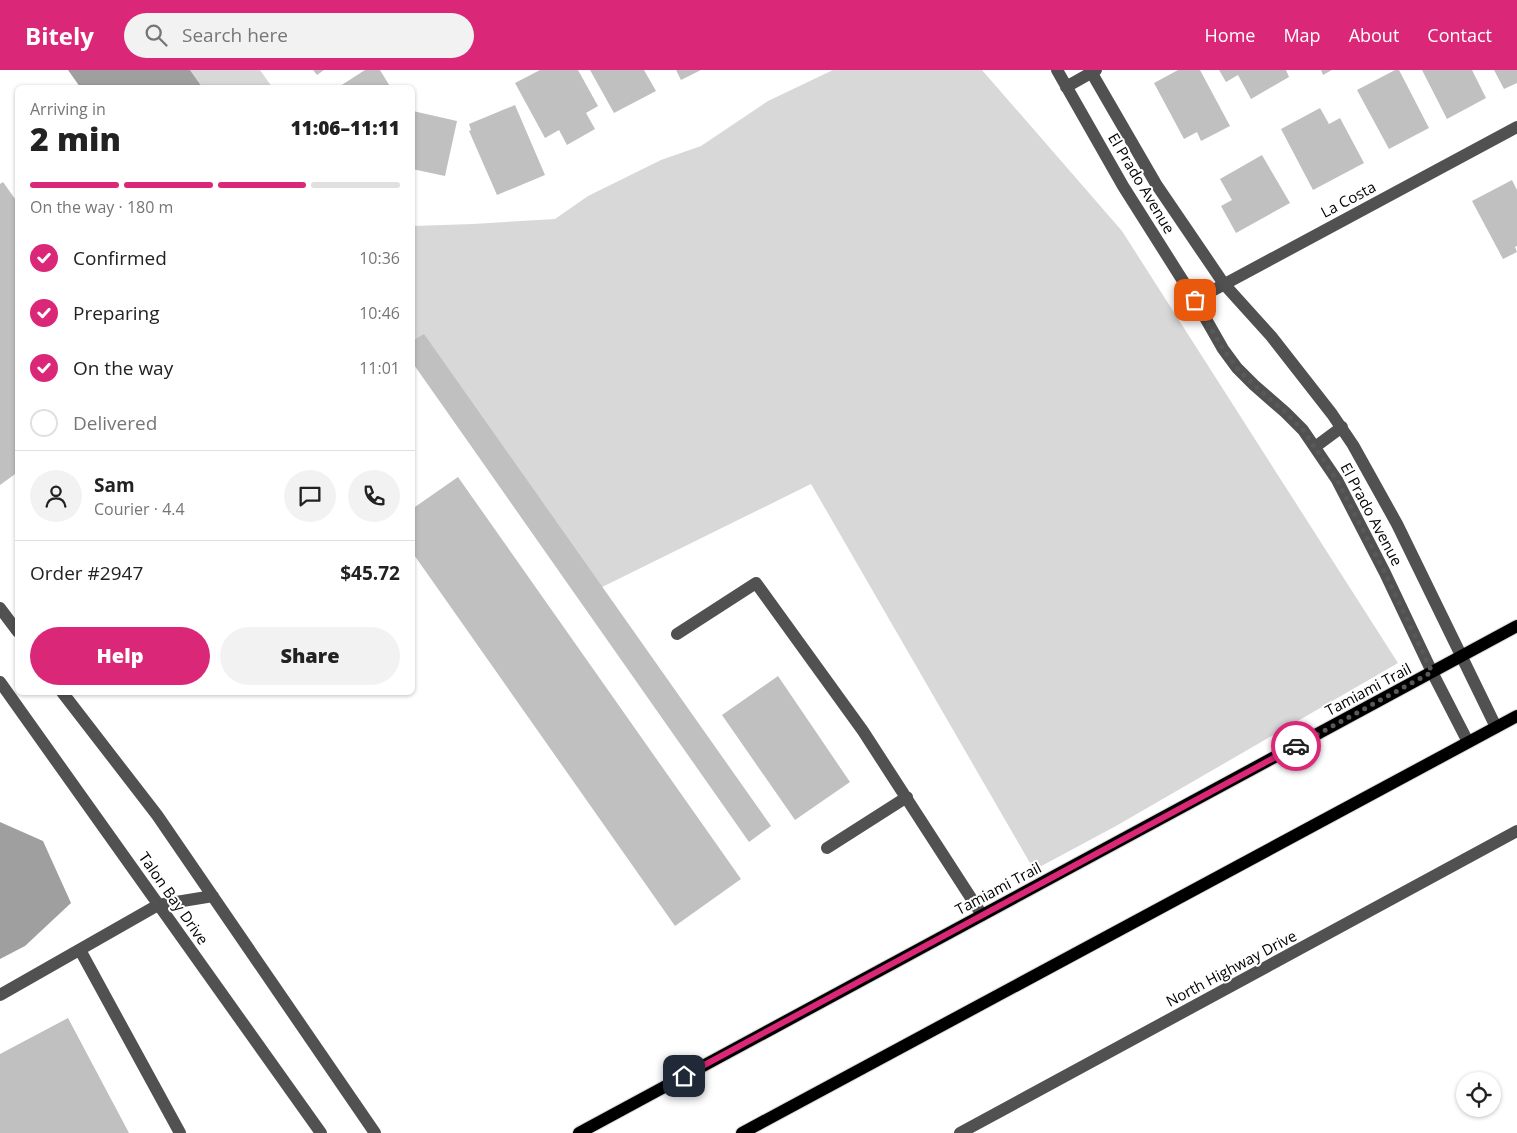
<!DOCTYPE html>
<html lang="en">
<head>
<meta charset="utf-8">
<style>
	:root { --surface:#fff; --page:#f2f2f2; --text:#222; --muted:#767676; --line:#e0e0e0; --accent:#db2777 }
	body { margin:0; font-family:"Open Sans",sans-serif; background:var(--page); color:var(--text); height:100vh; display:flex; flex-direction:column; font-size:19px; white-space:nowrap }
	* { box-sizing:border-box; margin:0 }
	p { font-size:16px; color:var(--muted) }
	.icon { flex:none; width:28px; height:28px; fill:none; stroke:currentColor; stroke-width:2; stroke-linecap:round; stroke-linejoin:round }
	.map { position:relative; flex:1; overflow:hidden }
	.side { position:absolute; left:15px; top:15px; width:400px; height:610px; display:flex; flex-direction:column; background:var(--surface); border-radius:8px; box-shadow:0 1px 4px #0004 }
	.side>* { flex:none }
	.tools { position:absolute; left:1456px; top:1002px; display:grid; gap:10px }
	.tools a { display:grid; place-items:center; width:45px; height:45px; border-radius:50%; background:var(--surface); box-shadow:0 1px 4px #0004; font-size:25px }
	.pin { position:absolute; display:grid; place-items:center; width:42px; height:42px; color:#fff; margin:-21px; border-radius:10px; box-shadow:0 2px 8px #0006 }
	.courier { position:absolute; display:grid; place-items:center; width:50px; height:50px; margin:-25px; border:4px solid #db2777; border-radius:50%; background:#fff; color:#222; box-shadow:0 1px 6px #0007 }
	.head em { font-style:normal; font-weight:800 }
	.head div { display:flex; flex-direction:column-reverse }
	.head { display:flex; align-items:center; justify-content:space-between; height:85px; padding:0 15px }
	h1 { font-size:32px; font-weight:800; line-height:38px }
	.bar { display:grid; grid-template-columns:repeat(4,1fr); gap:8px 5px; align-content:center; height:60px; padding:0 15px }
	.bar i { height:6px; border-radius:4px; background:var(--line) }
	.bar .active { background:var(--accent) }
	.bar p { grid-column:span 4 }
	.line { display:flex; align-items:center; gap:12px; padding:0 15px; border-top:1px solid var(--line) }
	.line div { flex:1 }
	.round { display:grid; place-items:center; flex:none; width:52px; height:52px; border-radius:26px; background:var(--page) }
	ol { padding:0 15px; list-style:none }
	li { display:flex; align-items:center; gap:15px; height:55px }
	li p { margin-inline-start:auto }
	li .icon { padding:5px; border-radius:50%; background:var(--accent); color:#fff; stroke-width:4 }
	li:last-child { color:var(--muted) }
	li i { width:28px; height:28px; border:2px solid var(--line); border-radius:50% }
	.cta { display:flex; gap:10px; margin-top:auto; padding:10px 15px }
	.cta a { flex:1; height:58px; border-radius:30px; background:var(--accent); color:#fff; font-size:20px; font-weight:800; line-height:58px; text-align:center }
	.cta a+a { background:var(--page); color:var(--text) }
	header { display:flex; align-items:center; gap:30px; box-sizing:border-box; height:70px; padding:0 25px; background:var(--accent); color:#fff }
	header strong { font-size:24px }
	nav { display:flex; gap:28px; margin-inline-start:auto; font-size:18px }
	.search { width:350px; height:45px; background:var(--page); display:flex; align-items:center; gap:12px; box-sizing:border-box; padding:0 18px; border-radius:28px; color:var(--muted); font-size:19px }
	.map>svg:first-child { display:block }
</style>
</head>
<body>
<header>
<strong>Bitely</strong>
<div class="search"><svg class="icon" aria-label="search" viewBox="0 0 24 24"><circle cx="10" cy="10" r="6"/><path d="M15 15l6 6"/></svg>Search here</div>
<nav><a>Home</a><a>Map</a><a>About</a><a>Contact</a></nav>
</header>
<div class="map">
<svg width="1517" height="1063" viewBox="0 0 1517 1063">
	<rect width="100%" height="100%" fill="#fff"/>
	<path fill="#d8d8d8" d="M190 0H260L272 17H202Z
		M833 0H982L1122 161 1398 593 1116 756 1034 800 811 414 586 525 413 265V156L473 154 555 149 588 126 661 90 701 76 768 31Z"/>
	<path fill="#9f9f9f" d="M68 0H190L202 17H80Z
		M0 752 43 771 71 833 25 876 0 889Z"/>
	<path fill="#c0c0c0" d="M313 0H324L317 5Z
		M365 0H380L391 18H337Z
		M540 0H578L598 36 586 43 595 59 567 75 559 60 545 68 515 13Z
		M590 0H644L656 21 614 43Z
		M676 0H701L681 10Z
		M1178 0H1200L1230 56 1201 71 1197 62 1184 69 1154 13Z
		M1219 0H1286L1289 7 1251 29 1238 5 1226 12Z
		M1321 0H1332L1323 5Z
		M1395 0H1399L1429 58 1389 79 1357 20Z
		M1422 0H1472L1486 28 1447 49Z
		M1494 0H1517V13L1504 19Z
		M515 35 545 105 497 125 469 61 471 60 469 54Z
		M1320 38 1329 54 1340 48 1364 93 1313 120 1281 59Z
		M413 41 457 51 445 106 412 99Z
		M1262 85 1290 133 1236 163 1221 136 1232 130 1220 109Z
		M1512 110 1517 120V176L1515 177 1517 182 1503 189 1472 131Z
		M3 112 18 133V402L0 415V114Z
		M424 264 771 756 749 772 412 292V271Z
		M458 407 741 809 675 856 412 482V439Z
		M778 606 850 712 795 750 722 645Z
		M68 948 129 1063H0V984Z"/>
	<g fill="none" stroke-linecap="round" stroke-linejoin="round">
		<g stroke="#dbdbdb" stroke-width="14">
			<path id="major" d="M579 1063 1517 556
				M742 1063 1517 646"/>
		</g>
		<path stroke="#515151" stroke-width="12" d="M1057 0 1123 116 1195 230 1223 279 1237 298 1254 315 1285 342 1303 360 1337 410 1385 503 1432 602 1468 672
			M1090 0 1156 114 1224 214 1271 266 1332 344 1353 375 1397 454 1496 657
			M1066 17 1096 0
			M1195 230 1517 57
			M1315 377 1342 357
			M0 538 18 562
			M677 564 756 513 863 661 982 845
			M0 612 321 1063
			M62 622 157 745 375 1063
			M827 778 907 727
			M80 880 180 1063
			M0 925 158 835 213 826
			M960 1063 1517 761"/>
		<use href="#major" stroke="#000" stroke-width="12"/>
	</g>
	<g fill="none" stroke-linecap="round" stroke-linejoin="round">
		<path stroke="#595959" stroke-width="5" stroke-dasharray="0 9" d="M1195 230 1223 279 1237 298 1254 315 1285 342 1303 360 1337 410 1385 503 1432 602 1296 676"/>
		<path stroke="#db2777" stroke-width="6" d="M684 1006 1296 676"/>
	</g>
	<g text-anchor="middle" dominant-baseline="central" stroke-width="4" stroke-linejoin="round" paint-order="stroke">
		<g font-size="15" fill="#000" stroke="#fff">
			<text transform="translate(1142 113) rotate(59)">El Prado Avenue</text>
			<text transform="translate(1348 129) rotate(-28)">La Costa</text>
			<text transform="translate(1372 444) rotate(62)">El Prado Avenue</text>
			<text transform="translate(1368 619) rotate(-28)">Tamiami Trail</text>
			<text transform="translate(998 818) rotate(-28)">Tamiami Trail</text>
			<text transform="translate(174 828) rotate(55)">Talon Bay Drive</text>
			<text transform="translate(1231 898) rotate(-28)">North Highway Drive</text>
		</g>
	</g>
</svg>
<div class="tools">
<a><svg class="icon" aria-label="locate" viewBox="0 0 24 24"><circle cx="12" cy="12" r="6"/><path d="M12 2v4M12 18v4M2 12h4M18 12h4"/></svg></a>
</div>
<div class="pin" style="left:1195px;top:230px;background:#ea580c"><svg class="icon" aria-label="bag" viewBox="0 0 24 24"><path d="M5 8h14l-1 12H6zM9 8a3 3 0 0 1 6 0"/></svg></div>
<div class="pin" style="left:684px;top:1006px;background:#1f2937"><svg class="icon" aria-label="home" viewBox="0 0 24 24"><path d="M3 11l9-7 9 7M6 9v11h12V9"/></svg></div>
<div class="courier" style="left:1296px;top:676px"><svg class="icon" aria-label="car" viewBox="0 0 24 24"><path d="M5 17H2v-5l4-1 3-4h7l3 4 3 1v5h-3M9 17h6M6 11h13"/><circle cx="7" cy="17" r="2"/><circle cx="17" cy="17" r="2"/></svg></div>
<section class="side">
<div class="head"><div><h1>2 min</h1><p>Arriving in</p></div><em>11:06–11:11</em></div>
<div class="bar"><i class="active"></i><i class="active"></i><i class="active"></i><i></i><p>On the way · 180 m</p></div>
<ol>
<li><svg class="icon" aria-label="check" viewBox="0 0 24 24"><path d="M5 12l5 5 9-10"/></svg>Confirmed<p>10:36</p></li>
<li><svg class="icon" aria-label="check" viewBox="0 0 24 24"><path d="M5 12l5 5 9-10"/></svg>Preparing<p>10:46</p></li>
<li><svg class="icon" aria-label="check" viewBox="0 0 24 24"><path d="M5 12l5 5 9-10"/></svg>On the way<p>11:01</p></li>
<li><i></i>Delivered</li>
</ol>
<div class="line" style="height:90px"><a class="round"><svg class="icon" aria-label="person" viewBox="0 0 24 24"><circle cx="12" cy="8" r="4"/><path d="M4 21q1-7 8-7t8 7"/></svg></a><div><b>Sam</b><p>Courier · 4.4</p></div><a class="round"><svg class="icon" aria-label="chat" viewBox="0 0 24 24"><path d="M4 5h16v11H9l-5 4z"/></svg></a><a class="round"><svg class="icon" aria-label="phone" viewBox="0 0 24 24"><path d="M5 4h4l2 5-3 2q2 4 5 5l2-3 5 2v4C11 20 4 13 5 4z"/></svg></a></div>
<div class="line" style="height:65px"><div>Order #2947</div><b>$45.72</b></div>
<div class="cta"><a>Help</a><a>Share</a></div>
</section>
</div>
</body>
</html>
